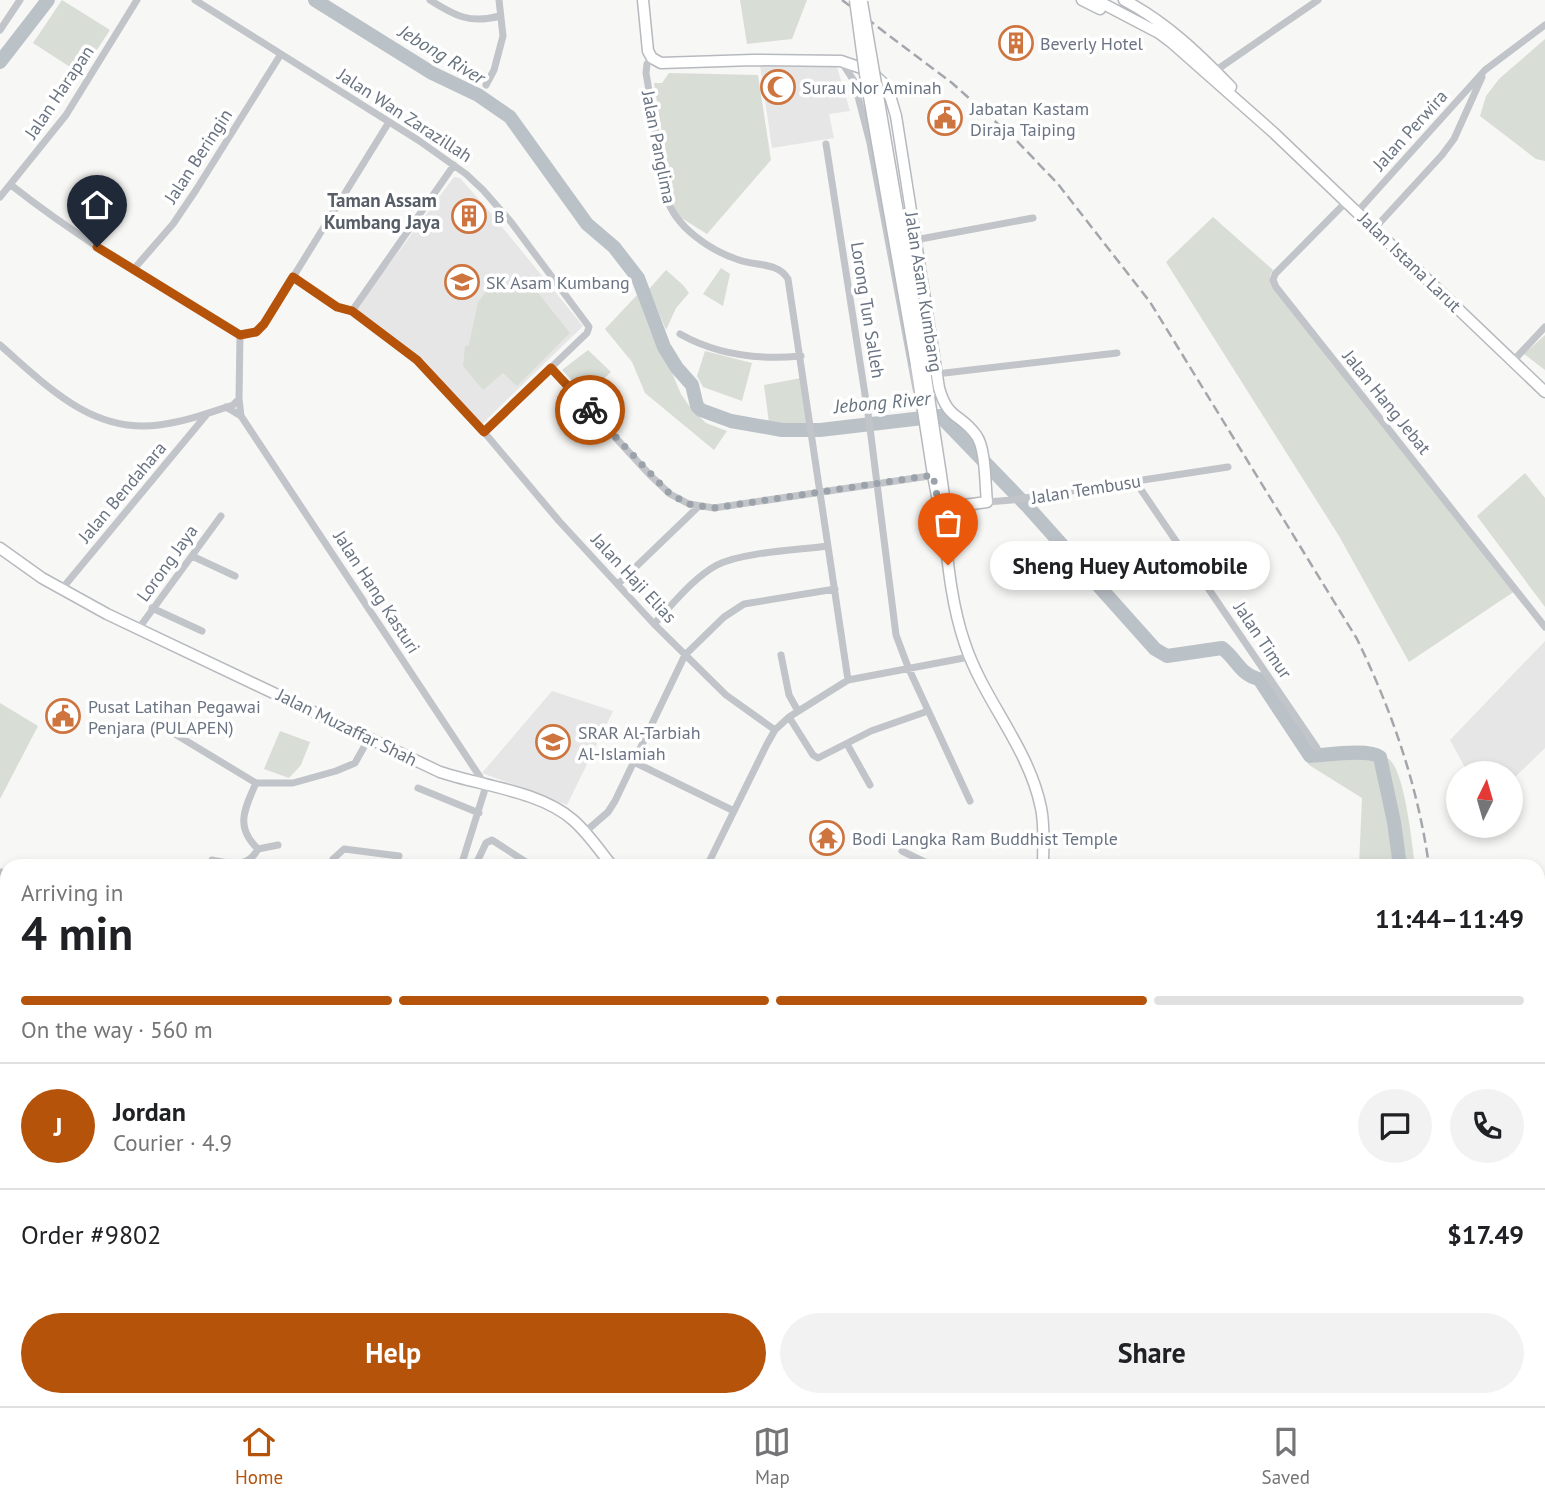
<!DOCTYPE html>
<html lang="en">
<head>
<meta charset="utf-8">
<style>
	:root { --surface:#fff; --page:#f2f2f2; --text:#202124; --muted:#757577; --line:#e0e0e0; --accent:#b45309 }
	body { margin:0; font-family:"PT Sans",sans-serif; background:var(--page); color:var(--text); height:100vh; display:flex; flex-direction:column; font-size:26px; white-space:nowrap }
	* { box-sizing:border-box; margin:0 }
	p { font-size:23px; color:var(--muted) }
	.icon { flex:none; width:38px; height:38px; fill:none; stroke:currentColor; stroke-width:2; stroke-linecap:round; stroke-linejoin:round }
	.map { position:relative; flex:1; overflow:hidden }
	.details { position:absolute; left:0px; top:859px; width:1545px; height:548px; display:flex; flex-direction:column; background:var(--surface); border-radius:21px 21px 0 0; box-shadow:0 4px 10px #0003 }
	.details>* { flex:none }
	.needle { width:46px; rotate:5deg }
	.tools { position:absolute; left:1446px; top:761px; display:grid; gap:14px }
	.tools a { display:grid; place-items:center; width:77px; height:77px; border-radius:50%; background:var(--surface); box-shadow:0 4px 10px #0003; font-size:35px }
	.pin { position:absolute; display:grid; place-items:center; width:60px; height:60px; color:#fff; margin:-72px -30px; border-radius:50% 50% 50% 0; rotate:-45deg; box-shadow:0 0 7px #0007 }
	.pin .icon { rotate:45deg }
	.courier { position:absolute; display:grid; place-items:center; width:70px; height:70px; margin:-35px; border:5px solid #b45309; border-radius:50%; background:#fff; color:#222; box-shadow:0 2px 9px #0007 }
	.bubble { position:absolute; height:49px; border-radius:24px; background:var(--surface); box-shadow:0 4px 10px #0003; font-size:23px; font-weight:700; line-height:49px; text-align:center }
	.head em { font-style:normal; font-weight:700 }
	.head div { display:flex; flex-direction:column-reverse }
	.head { display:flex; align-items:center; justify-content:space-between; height:119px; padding:0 21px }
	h1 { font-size:46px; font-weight:700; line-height:52px }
	.bar { display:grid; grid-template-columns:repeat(4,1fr); gap:10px 7px; align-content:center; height:84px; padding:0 21px }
	.bar i { height:9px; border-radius:5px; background:var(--line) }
	.bar .on { background:var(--accent) }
	.bar p { grid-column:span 4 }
	.line { display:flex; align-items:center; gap:18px; padding:0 21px; border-top:2px solid var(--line) }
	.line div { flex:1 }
	.round { display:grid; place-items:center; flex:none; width:74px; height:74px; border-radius:37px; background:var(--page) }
	.primary-button { display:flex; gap:14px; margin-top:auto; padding:14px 21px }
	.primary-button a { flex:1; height:80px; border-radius:42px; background:var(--accent); color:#fff; font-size:28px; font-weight:700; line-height:80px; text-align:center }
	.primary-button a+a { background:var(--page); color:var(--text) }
	.dock { display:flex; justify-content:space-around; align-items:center; height:98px; border-top:2px solid var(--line); background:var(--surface); font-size:19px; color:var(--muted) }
	.dock a { display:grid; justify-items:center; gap:4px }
	.dock .on { color:var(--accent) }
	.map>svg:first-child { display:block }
</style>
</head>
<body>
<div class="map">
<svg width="1545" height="1406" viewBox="0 0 1545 1406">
	<rect width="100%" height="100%" fill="#f7f7f5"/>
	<path fill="#e5e6e5" d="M836 64 850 111 829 114 834 138 772 148 760 65Z
		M454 177 460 178 489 211 583 326 481 425 424 360 355 310Z
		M1545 641V748L1510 782V774L1468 773 1450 740Z
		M552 691 613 711 567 805 482 773Z
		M0 877 7 878V1169H0Z
		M1545 1158V1372L1538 1370V1186Z
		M1538 1382 1545 1383V1406H1489L1490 1400H1538Z
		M73 1400H282V1406H73Z"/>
	<path fill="#d8ddd6" d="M62 0 110 30 81 74 33 43Z
		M740 0H807L792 39 747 44Z
		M1545 39V161L1536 159 1480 116 1486 96 1499 79Z
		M669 73 758 75 771 160 707 234 675 214 654 83H662Z
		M1213 217 1273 270 1270 275 1272 285 1515 591 1409 662 1339 536 1166 262Z
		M721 268 730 274 723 306 703 294Z
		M666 270 683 285 689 293 676 308 666 330 649 289Z
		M486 292 538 293 570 333 517 386 503 373 483 390 463 366 465 346 469 345 478 302Z
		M637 295 650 330 667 361 681 394 692 410 706 423 727 431 714 450 645 393 632 362 605 329Z
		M1545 335V370L1524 354Z
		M588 350 611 372 586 395 562 370Z
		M705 351 752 363 742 401 703 387 697 376Z
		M801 378 809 426H785L769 423 764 385Z
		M1525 473 1545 498V607L1477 516Z
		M0 703 38 726 0 799Z
		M280 731 310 742 301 765 289 778 264 769Z
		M1367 755C1375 756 1383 755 1389 759 1405 772 1412 844 1415 866H1359L1362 798 1309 765 1304 758Z
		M0 1037 7 1038V1166L0 1165Z
		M158 1400H276L277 1406H158Z"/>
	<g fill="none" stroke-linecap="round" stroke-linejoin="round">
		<path stroke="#bbc2c7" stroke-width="2.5" d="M0 1190H7
			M1538 1379 1545 1381"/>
		<path stroke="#bbc2c7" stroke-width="14" d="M315 0 432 73 478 95 510 117 587 224 614 247 638 278 664 347 677 368 692 385 697 406 701 410 731 421 782 430H820L940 416 1029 508 1155 649 1167 656 1222 648C1236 658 1240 675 1259 679L1310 756C1327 755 1368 748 1380 757L1394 822 1400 866
			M0 62 48 0
			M1538 951 1545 950"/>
		<g stroke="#b6b9be" stroke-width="13">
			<path id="secondary" d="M643 0 648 51 652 58 661 63 753 60 841 61 870 71 883 83 891 99 896 116 939 388C948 420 960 413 976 435 986 448 985 485 987 502L942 508
				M1082 0 1100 9
				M1096 0 1159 33 1171 42 1274 133 1545 392
				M1124 0C1166 22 1198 53 1231 87
				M924 364 941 475 944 496 942 508C947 553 950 601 965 644 984 701 1029 748 1041 808 1045 827 1043 847 1043 866
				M916 365 933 475 937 496 942 507
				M0 548 42 578 107 614 440 772C482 786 540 791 573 820 588 833 600 851 612 866
				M0 1211 7 1212
				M1201 1400 1206 1406
				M1215 1400 1219 1406"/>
		</g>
		<path stroke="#c1c4c8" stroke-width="7" d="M195 0 418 140 466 174 483 190 511 222 587 324 589 327 587 333 484 432
			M430 0C455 16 470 24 500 16
			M0 30 20 0
			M652 58 647 64 646 73 667 198C675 227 711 251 739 260 756 266 778 262 788 279L848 680
			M841 61 854 81 870 143 916 389
			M1215 71 1318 0
			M486 85 494 70 503 36 499 0
			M826 144 869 420 896 635 908 667 970 801
			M11 185C83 242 162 287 240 335
			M0 197 66 115 137 0
			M1347 201 1275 274 1273 280 1276 287 1545 627
			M1358 211 1485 70 1545 25
			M1375 228 1442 155 1454 139 1482 77
			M915 240 1033 218
			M133 270 173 224 196 190 281 54
			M293 277C307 286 336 312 352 311L421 364 484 432 559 521 654 624 726 695 775 730
			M352 311 454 165
			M680 334C717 355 759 360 801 356
			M0 345C47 386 92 434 159 425 184 422 209 413 233 405L239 399 240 335 256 332 264 324 389 122
			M1514 360 1545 327
			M551 368 651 476 670 494 689 504 714 508 936 475
			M936 374 1117 353
			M226 407 241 416 239 399
			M241 416 486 786 461 866
			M1135 481 1317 748
			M987 502 1012 500 1228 467
			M192 556 235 576
			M618 584 699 506
			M61 590 207 414
			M152 608 202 631
			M654 624C673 604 693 578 717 565 742 552 799 550 828 546
			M139 628 221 516
			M781 655 789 695 798 711
			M789 717 813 755 818 758 871 731 928 711
			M160 725 256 783H293L336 771 355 763 369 738
			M847 744 870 785
			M634 762 734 811
			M256 783C244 810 235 827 258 849L278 845
			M418 788 479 813
			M585 832 608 812 615 801 685 655 724 617 744 604 835 589
			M902 851 933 866
			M212 860C232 864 247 869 258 849
			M332 866 333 859 344 849 399 856
			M475 866 486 843 492 840 532 866
			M707 866 767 744 775 730 789 717 848 680 969 657
			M0 872 7 873
			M1538 1064 1545 1034
			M1538 1134 1545 1135
			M1538 1169 1545 1142
			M0 1360H7
			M845 1400 848 1406
			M1389 1400 1394 1406
			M40 1406 41 1400
			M288 1406V1400
			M365 1406V1400
			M796 1406 802 1400
			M1021 1406V1400
			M1479 1406 1481 1400"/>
		<use href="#secondary" stroke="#fff" stroke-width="10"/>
		<path stroke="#a3a7ad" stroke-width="2.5" stroke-dasharray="10 5" stroke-linecap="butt" d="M842 0 952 83 1015 139 1058 184 1150 302 1357 639C1392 711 1418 786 1429 866
			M1274 1406 1280 1400"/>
		<g stroke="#b6b9be" stroke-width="13" stroke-linecap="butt">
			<path id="secondary-bridge" d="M855 0 865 74 916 365
				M862 2 924 364"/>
		</g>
		<use href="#secondary-bridge" stroke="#fff" stroke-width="10"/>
	</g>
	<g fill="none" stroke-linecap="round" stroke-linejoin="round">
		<path stroke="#9ba2aa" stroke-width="7" stroke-dasharray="0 12.6" d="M590 410 670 494 689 504 714 508 933 475 937 496 942 508 948 565"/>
		<path stroke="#b45309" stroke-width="9" d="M97 247 240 335 256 332 264 324 293 277 337 307 352 311 417 360 484 432 551 368 590 410"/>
	</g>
	<defs>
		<g id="building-ring" transform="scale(1.75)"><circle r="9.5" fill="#fff" stroke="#cd743f" stroke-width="1.5"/><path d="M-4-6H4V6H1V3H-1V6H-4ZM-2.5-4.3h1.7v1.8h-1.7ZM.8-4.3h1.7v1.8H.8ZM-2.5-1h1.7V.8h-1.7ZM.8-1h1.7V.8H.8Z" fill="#cd743f"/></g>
		<g id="mosque-ring" transform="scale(1.75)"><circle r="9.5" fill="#fff" stroke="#cd743f" stroke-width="1.5"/><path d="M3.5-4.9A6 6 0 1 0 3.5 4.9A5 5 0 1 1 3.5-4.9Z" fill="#cd743f"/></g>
		<g id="civic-ring" transform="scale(1.75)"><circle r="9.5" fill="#fff" stroke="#cd743f" stroke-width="1.5"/><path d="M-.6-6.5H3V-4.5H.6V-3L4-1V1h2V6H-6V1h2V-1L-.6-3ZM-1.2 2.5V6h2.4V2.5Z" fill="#cd743f"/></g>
		<g id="school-ring" transform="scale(1.75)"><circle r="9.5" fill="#fff" stroke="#cd743f" stroke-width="1.5"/><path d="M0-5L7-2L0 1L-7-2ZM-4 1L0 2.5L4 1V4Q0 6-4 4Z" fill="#cd743f"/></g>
		<g id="temple-ring" transform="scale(1.75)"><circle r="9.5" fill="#fff" stroke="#cd743f" stroke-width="1.5"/><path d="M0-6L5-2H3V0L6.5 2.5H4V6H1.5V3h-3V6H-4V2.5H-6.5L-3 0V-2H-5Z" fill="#cd743f"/></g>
	</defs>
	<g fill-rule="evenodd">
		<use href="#building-ring" x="1016" y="43"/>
		<use href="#mosque-ring" x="778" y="87"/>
		<use href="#civic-ring" x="945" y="118"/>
		<use href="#building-ring" x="469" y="216"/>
		<use href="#school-ring" x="462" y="282"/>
		<use href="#civic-ring" x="63" y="716"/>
		<use href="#school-ring" x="553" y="742"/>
		<use href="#temple-ring" x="827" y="838"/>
	</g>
	<g text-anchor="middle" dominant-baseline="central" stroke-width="7" stroke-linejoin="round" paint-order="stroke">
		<g font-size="18" fill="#6a7482" stroke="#fff" text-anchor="start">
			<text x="1040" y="43">Beverly Hotel</text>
			<text x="802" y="87">Surau Nor Aminah</text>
			<text x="970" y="108">Jabatan Kastam<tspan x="970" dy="21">Diraja Taiping</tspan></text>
			<text x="494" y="216">B</text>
			<text x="486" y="282">SK Asam Kumbang</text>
			<text x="88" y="706">Pusat Latihan Pegawai<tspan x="88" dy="21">Penjara (PULAPEN)</tspan></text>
			<text x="578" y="732">SRAR Al-Tarbiah<tspan x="578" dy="21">Al-Islamiah</tspan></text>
			<text x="852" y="838">Bodi Langka Ram Buddhist Temple</text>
		</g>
		<g font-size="18" fill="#6a7482" stroke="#fff">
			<text transform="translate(59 92) rotate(-56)">Jalan Harapan</text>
			<text transform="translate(405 115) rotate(33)">Jalan Wan Zarazillah</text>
			<text transform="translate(1410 130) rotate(-48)">Jalan Perwira</text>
			<text transform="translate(659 147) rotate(79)">Jalan Panglima</text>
			<text transform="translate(198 156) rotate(-57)">Jalan Beringin</text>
			<text transform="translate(1410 262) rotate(44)">Jalan Istana Larut</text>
			<text transform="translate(924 292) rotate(81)">Jalan Asam Kumbang</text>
			<text transform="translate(868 310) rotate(81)">Lorong Tun Salleh</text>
			<text transform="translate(1387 402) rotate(51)">Jalan Hang Jebat</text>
			<text transform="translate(1086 489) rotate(-9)">Jalan Tembusu</text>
			<text transform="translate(122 492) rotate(-50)">Jalan Bendahara</text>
			<text transform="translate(167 563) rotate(-54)">Lorong Jaya</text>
			<text transform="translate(634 578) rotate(47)">Jalan Haji Elias</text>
			<text transform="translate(377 592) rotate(57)">Jalan Hang Kasturi</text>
			<text transform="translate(1263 640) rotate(56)">Jalan Timur</text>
			<text transform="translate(347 727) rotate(26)">Jalan Muzaffar Shah</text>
		</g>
		<g font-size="19" font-style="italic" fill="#66737e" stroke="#fff">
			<text transform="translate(442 54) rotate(31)">Jebong River</text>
			<text transform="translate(882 402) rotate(-5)">Jebong River</text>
		</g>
		<g font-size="19" font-weight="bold" fill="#575e68" stroke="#fff">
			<text x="382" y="200">Taman Assam<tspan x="382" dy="22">Kumbang Jaya</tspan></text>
		</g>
	</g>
</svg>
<div class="tools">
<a><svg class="needle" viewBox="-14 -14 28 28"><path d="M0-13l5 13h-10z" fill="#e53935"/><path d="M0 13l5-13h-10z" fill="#757577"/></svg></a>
</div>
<div class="pin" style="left:948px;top:565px;background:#ea580c"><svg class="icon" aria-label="bag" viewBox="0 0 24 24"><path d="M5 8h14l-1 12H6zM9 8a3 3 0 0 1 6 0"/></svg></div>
<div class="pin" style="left:97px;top:247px;background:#1f2937"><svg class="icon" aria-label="home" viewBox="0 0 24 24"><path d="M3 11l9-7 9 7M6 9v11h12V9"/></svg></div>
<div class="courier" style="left:590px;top:410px"><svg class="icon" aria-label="bike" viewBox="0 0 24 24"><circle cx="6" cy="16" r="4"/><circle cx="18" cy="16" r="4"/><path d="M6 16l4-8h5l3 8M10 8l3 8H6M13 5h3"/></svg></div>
<div class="bubble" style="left:990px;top:541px;width:280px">Sheng Huey Automobile</div>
<section class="details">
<div class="head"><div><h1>4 min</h1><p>Arriving in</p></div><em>11:44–11:49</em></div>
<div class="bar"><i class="on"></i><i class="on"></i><i class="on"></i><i></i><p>On the way · 560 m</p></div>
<div class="line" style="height:126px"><b class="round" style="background:var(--accent);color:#fff">J</b><div><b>Jordan</b><p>Courier · 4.9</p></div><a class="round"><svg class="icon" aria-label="chat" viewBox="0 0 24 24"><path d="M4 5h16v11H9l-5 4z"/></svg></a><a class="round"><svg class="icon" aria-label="phone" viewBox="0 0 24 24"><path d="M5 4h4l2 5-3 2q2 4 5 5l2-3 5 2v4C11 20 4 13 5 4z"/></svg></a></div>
<div class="line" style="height:91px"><div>Order #9802</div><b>$17.49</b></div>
<div class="primary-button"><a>Help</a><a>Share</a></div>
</section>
</div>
<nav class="dock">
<a class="on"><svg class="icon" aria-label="home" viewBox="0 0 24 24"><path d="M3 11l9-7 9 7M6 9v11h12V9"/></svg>Home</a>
<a><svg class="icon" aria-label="map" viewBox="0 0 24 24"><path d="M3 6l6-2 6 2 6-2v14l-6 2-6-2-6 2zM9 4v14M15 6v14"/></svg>Map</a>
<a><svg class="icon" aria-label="saved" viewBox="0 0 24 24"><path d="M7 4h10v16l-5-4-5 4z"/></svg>Saved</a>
</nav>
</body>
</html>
